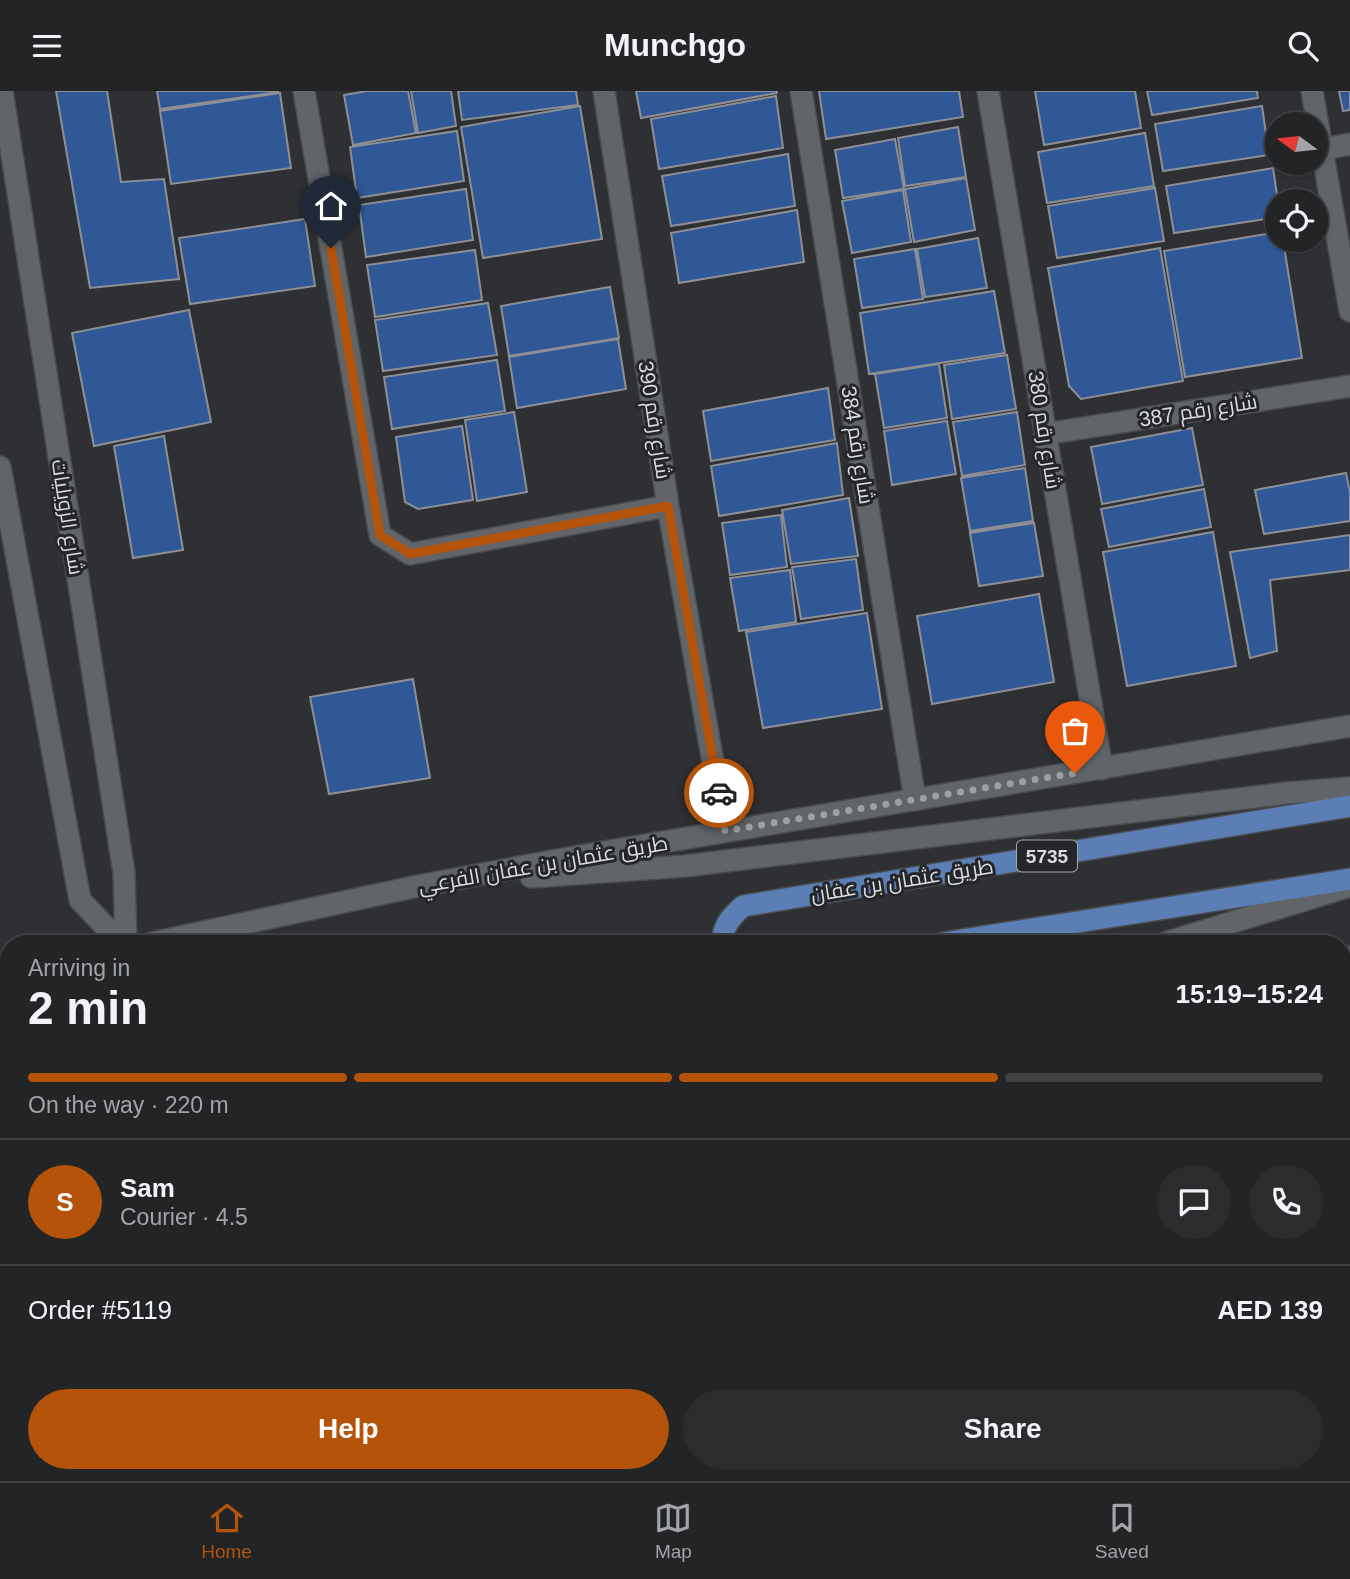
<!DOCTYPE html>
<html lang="en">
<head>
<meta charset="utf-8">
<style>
	:root { --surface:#222426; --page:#2a2c2e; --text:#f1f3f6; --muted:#a2a4a7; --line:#3f4143; --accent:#b45309 }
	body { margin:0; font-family:Arial,Cairo,sans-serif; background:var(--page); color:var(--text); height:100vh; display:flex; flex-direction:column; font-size:26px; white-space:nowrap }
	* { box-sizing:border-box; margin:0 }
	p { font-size:23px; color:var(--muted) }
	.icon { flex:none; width:38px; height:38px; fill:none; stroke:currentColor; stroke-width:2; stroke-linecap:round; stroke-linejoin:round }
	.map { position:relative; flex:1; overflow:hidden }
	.side { position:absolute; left:0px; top:844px; width:1351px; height:548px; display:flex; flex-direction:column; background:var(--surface); border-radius:28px 28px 0 0; box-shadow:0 2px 5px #0004,0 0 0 2px var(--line) }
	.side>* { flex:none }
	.needle { width:46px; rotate:285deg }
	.fabs { position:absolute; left:1265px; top:21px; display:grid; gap:14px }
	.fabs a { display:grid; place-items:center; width:63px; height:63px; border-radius:50%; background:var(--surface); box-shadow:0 2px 5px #0004,0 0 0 2px var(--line); font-size:35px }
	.pin { position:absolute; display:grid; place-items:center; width:60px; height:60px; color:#fff; margin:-72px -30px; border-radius:50% 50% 50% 0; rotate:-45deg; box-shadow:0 0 7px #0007 }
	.pin .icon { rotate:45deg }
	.courier { position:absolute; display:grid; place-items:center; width:70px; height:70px; margin:-35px; border:5px solid #b45309; border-radius:50%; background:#fff; color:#222; box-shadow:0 2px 9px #0007 }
	.summary em { font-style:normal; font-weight:700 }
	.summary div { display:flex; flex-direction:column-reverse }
	.summary { display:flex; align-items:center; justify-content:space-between; height:119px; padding:0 28px }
	h1 { font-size:46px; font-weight:700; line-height:52px }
	.bar { display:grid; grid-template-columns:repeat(4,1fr); gap:10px 7px; align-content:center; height:84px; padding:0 28px }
	.bar i { height:9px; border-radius:5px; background:var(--line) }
	.bar .current { background:var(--accent) }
	.bar p { grid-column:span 4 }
	.line { display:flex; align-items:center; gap:18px; padding:0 28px; border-top:2px solid var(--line) }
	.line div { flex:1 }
	.round { display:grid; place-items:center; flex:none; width:74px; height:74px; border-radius:37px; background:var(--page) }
	.primary-button { display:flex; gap:14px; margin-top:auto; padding:14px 28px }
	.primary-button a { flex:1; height:80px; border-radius:42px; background:var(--accent); color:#fff; font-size:28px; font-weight:700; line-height:80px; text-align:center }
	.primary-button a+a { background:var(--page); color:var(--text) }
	header { display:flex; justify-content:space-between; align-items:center; height:91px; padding:0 28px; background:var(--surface); font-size:32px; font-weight:700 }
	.tab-bar { display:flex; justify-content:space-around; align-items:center; height:98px; border-top:2px solid var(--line); background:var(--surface); font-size:19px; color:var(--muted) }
	.tab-bar a { display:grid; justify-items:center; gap:4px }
	.tab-bar .current { color:var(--accent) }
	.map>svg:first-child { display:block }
</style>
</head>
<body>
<header><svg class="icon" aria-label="menu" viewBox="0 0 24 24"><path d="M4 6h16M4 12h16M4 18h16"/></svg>Munchgo<svg class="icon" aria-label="search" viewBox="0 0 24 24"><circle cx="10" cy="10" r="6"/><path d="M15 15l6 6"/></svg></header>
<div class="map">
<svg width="1350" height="1390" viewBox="0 0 1350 1390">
	<rect width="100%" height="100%" fill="#2e3033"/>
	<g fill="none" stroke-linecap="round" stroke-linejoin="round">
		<path stroke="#021b48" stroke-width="8" d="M0 1209 9 1215"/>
	</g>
	<path fill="#305796" stroke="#8d8f94" stroke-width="2" d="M56 0H107L121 91 164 88 179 188 90 197Z
		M157 0H278V1L160 18Z
		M367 0H408L416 42 353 54 344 4Z
		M411 0H451L456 35 418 42Z
		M458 0H576L578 14 462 29Z
		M636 0H777V2L641 27Z
		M819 0H959L963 26 826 48Z
		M1035 0H1135L1141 37 1044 54Z
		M1147 0H1257L1258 7 1152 24Z
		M1339 0H1350V19L1343 20Z
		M280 2 291 77 171 93 160 20Z
		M776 5 783 57 659 78 651 28Z
		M580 15 602 148 483 167 461 36Z
		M1262 15 1269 64 1163 80 1155 33Z
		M958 36 966 86 905 95 898 47Z
		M457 40 464 90 357 107 350 56Z
		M1145 42 1154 95 1047 112 1038 61Z
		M895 48 904 98 843 107 835 59Z
		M788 63 795 115 671 135 662 85Z
		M1273 77 1278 110V126L1174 142 1166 95Z
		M966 87 975 139 914 151 905 98Z
		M1155 97 1164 150 1057 167 1048 115Z
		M466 98 473 149 366 166 359 114Z
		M903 99 911 151 852 162 842 110Z
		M797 119 804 171 679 192 671 142Z
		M305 128 315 195 190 213 179 147Z
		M1278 141V149H1283L1302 267 1185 286 1164 160Z
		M978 147 987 197 925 206 917 158Z
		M1160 157 1183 290 1081 308 1069 295 1048 177Z
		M915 158 923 208 862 217 854 168Z
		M475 159 482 209 375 226 367 174Z
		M610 196 619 247 509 265 501 215Z
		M994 200 1005 262 869 283 860 222Z
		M488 212 497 264 383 280 375 229Z
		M189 219 211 331 94 355 72 242Z
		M618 248 626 298 517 317 509 266Z
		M1007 264 1016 318 952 328 944 274Z
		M497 269 505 320 392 338 384 286Z
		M939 273 947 327 884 337 875 283Z
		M828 297 835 349 711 370 703 320Z
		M514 321 527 401 477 410 465 329Z
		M1017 321 1025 374 962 385 953 331Z
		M947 330 956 383 892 394 884 340Z
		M462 335 473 409 418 418 405 411 396 346Z
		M1192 337 1203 394 1102 413 1091 356Z
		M164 345 183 459 133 467 114 355Z
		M837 352 843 404 719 425 711 375Z
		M1025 377 1033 430 970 440 961 387Z
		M1346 382 1350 401V430L1264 443 1255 399Z
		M1204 398 1211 436 1109 456 1101 418Z
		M849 407 858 465 791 473 782 419Z
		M781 424 787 476 730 484 722 432Z
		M1034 432 1043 485 979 495 970 442Z
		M1213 441 1236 575 1127 595 1103 461Z
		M1350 444V479L1270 489 1277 560 1250 567 1230 461Z
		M856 468 863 519 801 528 792 476Z
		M790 479 796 531 739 540 730 487Z
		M1039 503 1054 591 932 613 917 525Z
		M867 522 882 618 763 637 746 541Z
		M413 588 430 687 329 703 310 606Z
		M1350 920V1131L1342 1133V922Z
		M437 1382H512L514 1390H397Z
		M591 1382H705L706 1390H592Z
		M721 1382H756L758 1390H723Z
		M765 1382H808L809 1390H766Z
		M818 1382H842L819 1387Z
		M882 1382H912L913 1390H870V1384Z
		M920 1382H1005L1006 1390H921Z
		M1120 1382H1165L1167 1390H1121Z
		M1170 1382H1215L1216 1390H1171Z
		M1267 1382H1336L1337 1390H1268Z
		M385 1384 386 1390H341Z"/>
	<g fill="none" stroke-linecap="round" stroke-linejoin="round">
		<g stroke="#494b4e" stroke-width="24">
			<path id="street" d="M304 0 380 444 410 463 668 415
				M604 0 668 415 725 740
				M801 0 915 709
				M988 0 1102 678
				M1312 0 1350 220
				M1323 58 1350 53
				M1045 343 1350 295
				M1342 1188 1350 1186
				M1342 1305 1350 1356
				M554 1382 555 1390"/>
		</g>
		<g stroke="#494b4e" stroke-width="24">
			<path id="secondary" d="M2 0 124 782 126 852
				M0 376 80 809 121 852
				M531 786 685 775 1287 702 1350 697
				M152 852 418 795 563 768 1350 635
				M1165 852 1350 795
				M1342 867 1350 866
				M0 878 9 877
				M0 1092 9 1090
				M170 1382 172 1390
				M242 1382 243 1390"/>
		</g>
		<g stroke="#494b4e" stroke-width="24">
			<path id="primary" d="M723 852C722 835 731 826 743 815L1350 715
				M943 852 1350 788"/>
		</g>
		<use href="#street" stroke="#616468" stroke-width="21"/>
		<use href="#secondary" stroke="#616468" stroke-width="21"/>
		<use href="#primary" stroke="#5b7eb5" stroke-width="21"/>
	</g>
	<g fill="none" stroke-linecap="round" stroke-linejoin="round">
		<path stroke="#9ea0a3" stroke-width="7" stroke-dasharray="0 12.6" d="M719 702 725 740 1075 682"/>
		<path stroke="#b45309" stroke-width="9" d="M331 157 380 444 410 463 668 415 719 702"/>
	</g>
	<g text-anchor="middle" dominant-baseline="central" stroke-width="6" stroke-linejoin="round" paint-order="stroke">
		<rect fill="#242629" stroke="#a4a5a8" stroke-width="2" x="1017" y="749.5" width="60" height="31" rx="5"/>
		<g font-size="19" font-weight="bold" fill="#dbdcdf">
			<text x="1047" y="765">5735</text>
		</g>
		<g font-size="21" fill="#dbdcdf" stroke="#242629">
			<text transform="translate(1198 319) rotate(-9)">شارع رقم 387</text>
			<text transform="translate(655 329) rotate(81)">شارع رقم 390</text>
			<text transform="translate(1045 339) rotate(81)">شارع رقم 380</text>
			<text transform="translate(858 354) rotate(81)">شارع رقم 384</text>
			<text transform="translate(68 426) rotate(81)">شارع الزويليات</text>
			<text transform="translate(543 773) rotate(-10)">طريق عثمان بن عفان الفرعي</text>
			<text transform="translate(902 789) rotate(-9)">طريق عثمان بن عفان</text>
		</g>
	</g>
</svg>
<div class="fabs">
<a><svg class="needle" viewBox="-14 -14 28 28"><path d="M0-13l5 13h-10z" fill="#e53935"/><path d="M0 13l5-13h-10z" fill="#a2a4a7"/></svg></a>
<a><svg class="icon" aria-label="locate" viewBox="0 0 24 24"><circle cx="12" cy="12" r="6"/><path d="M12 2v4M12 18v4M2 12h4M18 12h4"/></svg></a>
</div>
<div class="pin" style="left:1075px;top:682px;background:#ea580c"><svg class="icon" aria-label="bag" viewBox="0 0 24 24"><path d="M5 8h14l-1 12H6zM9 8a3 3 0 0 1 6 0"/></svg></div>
<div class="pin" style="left:331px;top:157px;background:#1f2937"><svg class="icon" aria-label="home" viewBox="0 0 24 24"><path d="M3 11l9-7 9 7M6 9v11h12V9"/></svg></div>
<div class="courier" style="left:719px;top:702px"><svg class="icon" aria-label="car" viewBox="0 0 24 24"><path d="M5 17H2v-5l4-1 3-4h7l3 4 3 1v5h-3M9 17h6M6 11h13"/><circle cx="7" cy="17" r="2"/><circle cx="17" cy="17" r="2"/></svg></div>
<section class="side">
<div class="summary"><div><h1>2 min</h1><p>Arriving in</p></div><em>15:19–15:24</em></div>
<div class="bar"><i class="current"></i><i class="current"></i><i class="current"></i><i></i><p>On the way · 220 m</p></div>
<div class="line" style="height:126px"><b class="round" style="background:var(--accent);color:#fff">S</b><div><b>Sam</b><p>Courier · 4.5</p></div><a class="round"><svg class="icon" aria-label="chat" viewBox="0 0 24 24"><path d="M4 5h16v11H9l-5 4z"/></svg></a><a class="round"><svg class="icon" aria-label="phone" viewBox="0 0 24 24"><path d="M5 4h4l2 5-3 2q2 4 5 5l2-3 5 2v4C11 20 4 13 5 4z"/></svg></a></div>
<div class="line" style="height:91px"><div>Order #5119</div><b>AED 139</b></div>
<div class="primary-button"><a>Help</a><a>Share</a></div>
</section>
</div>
<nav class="tab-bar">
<a class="current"><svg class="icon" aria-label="home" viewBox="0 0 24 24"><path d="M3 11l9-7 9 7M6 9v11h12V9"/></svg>Home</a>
<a><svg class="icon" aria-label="map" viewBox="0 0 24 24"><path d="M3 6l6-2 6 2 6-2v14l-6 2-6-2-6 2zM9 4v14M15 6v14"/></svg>Map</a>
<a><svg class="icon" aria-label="saved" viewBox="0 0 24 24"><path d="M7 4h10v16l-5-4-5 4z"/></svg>Saved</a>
</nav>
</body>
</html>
